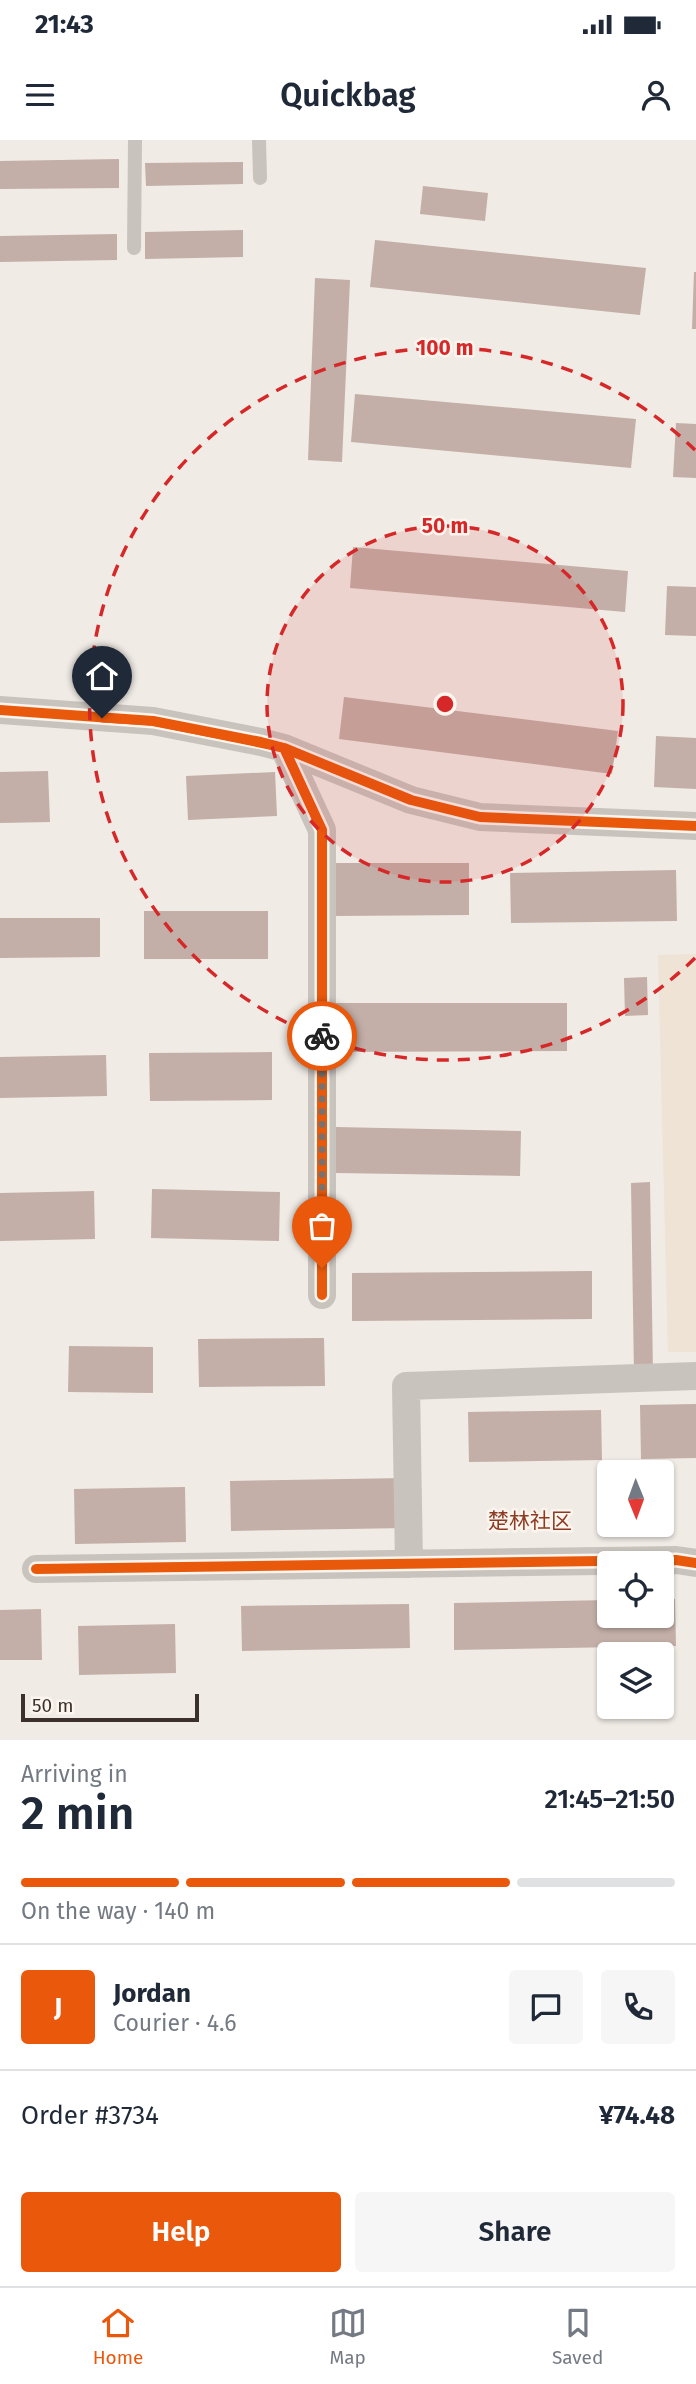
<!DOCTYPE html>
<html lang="en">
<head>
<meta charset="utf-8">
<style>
	:root { --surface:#fff; --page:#f6f6f7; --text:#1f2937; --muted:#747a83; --line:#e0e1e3; --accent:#ea580c }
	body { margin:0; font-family:"Fira Sans","Noto Sans SC",sans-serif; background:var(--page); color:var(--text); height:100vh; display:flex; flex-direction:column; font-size:26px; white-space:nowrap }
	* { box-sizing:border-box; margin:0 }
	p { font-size:23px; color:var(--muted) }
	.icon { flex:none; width:38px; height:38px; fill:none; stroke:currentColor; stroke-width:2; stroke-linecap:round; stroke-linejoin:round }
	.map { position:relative; height:1600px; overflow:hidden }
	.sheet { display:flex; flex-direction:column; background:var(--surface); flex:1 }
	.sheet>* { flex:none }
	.needle { width:46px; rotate:179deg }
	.buttons { position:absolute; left:597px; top:1320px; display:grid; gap:14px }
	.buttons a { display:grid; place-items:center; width:77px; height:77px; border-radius:7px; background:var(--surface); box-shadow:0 2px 5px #0004; font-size:35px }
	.scale { position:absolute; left:21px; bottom:18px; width:178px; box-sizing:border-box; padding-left:7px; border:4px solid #3b302b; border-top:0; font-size:19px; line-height:24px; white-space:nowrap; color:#3b302b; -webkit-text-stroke:5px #fbf5ee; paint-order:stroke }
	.pin { position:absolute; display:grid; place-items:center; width:60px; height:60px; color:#fff; margin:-72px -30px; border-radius:50% 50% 50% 0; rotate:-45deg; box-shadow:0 0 7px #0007 }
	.pin .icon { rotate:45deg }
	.courier { position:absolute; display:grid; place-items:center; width:70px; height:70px; margin:-35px; border:5px solid #ea580c; border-radius:50%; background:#fff; color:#222; box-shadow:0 2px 9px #0007 }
	.overview em { font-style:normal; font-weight:600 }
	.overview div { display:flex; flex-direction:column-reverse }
	.overview { display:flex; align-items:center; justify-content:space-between; height:119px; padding:0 21px }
	h1 { font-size:46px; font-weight:600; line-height:52px }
	.bar { display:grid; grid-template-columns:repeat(4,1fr); gap:10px 7px; align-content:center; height:84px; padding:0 21px }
	.bar i { height:9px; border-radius:5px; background:var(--line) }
	.bar .selected { background:var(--accent) }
	.bar p { grid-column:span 4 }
	.line { display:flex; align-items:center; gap:18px; padding:0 21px; border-top:2px solid var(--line) }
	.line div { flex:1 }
	.round { display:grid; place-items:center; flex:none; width:74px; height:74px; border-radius:7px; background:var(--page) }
	.button { display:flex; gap:14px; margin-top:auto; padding:14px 21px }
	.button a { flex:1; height:80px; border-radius:7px; background:var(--accent); color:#fff; font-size:28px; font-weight:600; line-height:80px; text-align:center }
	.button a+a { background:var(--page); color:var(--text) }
	.status { display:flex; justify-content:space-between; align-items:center; height:49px; padding:0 35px; background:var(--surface); direction:ltr }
	.status svg { height:19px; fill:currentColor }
	header { display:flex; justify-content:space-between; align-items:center; height:91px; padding:0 21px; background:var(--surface); font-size:32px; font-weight:600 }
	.dock { display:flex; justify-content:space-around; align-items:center; height:98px; border-top:2px solid var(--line); background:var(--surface); font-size:19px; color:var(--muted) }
	.dock a { display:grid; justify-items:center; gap:4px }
	.dock .selected { color:var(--accent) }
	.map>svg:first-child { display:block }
</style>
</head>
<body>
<div class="status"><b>21:43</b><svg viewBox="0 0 49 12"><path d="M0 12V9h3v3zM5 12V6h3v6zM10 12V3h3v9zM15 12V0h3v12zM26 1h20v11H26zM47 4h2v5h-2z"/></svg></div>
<header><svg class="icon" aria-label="menu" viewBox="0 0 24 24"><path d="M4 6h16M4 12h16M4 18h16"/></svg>Quickbag<svg class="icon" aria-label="person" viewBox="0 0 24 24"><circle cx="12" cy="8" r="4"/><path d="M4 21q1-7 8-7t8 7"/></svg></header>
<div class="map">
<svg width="696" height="1600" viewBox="0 0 696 1600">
	<rect width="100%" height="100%" fill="#f0ebe5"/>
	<path fill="#eee3d5" d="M696 814V1212H668L658 815Z"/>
	<path fill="#c3afa7" d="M119 19V48L0 49V21Z
		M243 22V44L146 46 145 23Z
		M423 46 488 53 485 81 420 74Z
		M243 90V117L145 119V92Z
		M117 94V120L0 122V96Z
		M375 100 646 128 640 175 370 147Z
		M694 132H696V189H692Z
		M315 138 350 140 342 322 308 320Z
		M355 254 636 279 631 328 351 302Z
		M676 283 696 284V338L673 337Z
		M353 407 628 431 625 472 350 448Z
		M667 446 696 447V496L665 495Z
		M344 557 618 591 612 634 339 599Z
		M656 596 696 598V649L654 647Z
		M48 631 50 682 0 683V632Z
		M275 632 277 676 188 680 186 636Z
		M334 723H469V775L335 776Z
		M676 730 677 781 511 783 510 733Z
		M144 771H268V819H144Z
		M0 778H100V817L0 818Z
		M647 837 648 875 625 876 624 838Z
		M328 863H567V911L328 912Z
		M272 912V960L150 961 149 913Z
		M106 915 107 956 0 958V917Z
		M336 987 521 991 520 1036 336 1033Z
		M650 1042 653 1234H634L631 1043Z
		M152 1049 280 1052 279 1101 151 1098Z
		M94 1051 95 1099 0 1101V1053Z
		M592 1131V1179L352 1181V1133Z
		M324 1198 325 1246 199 1247 198 1199Z
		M69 1206 153 1207V1253L68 1252Z
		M696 1264V1318L641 1319 640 1265Z
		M601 1270 602 1320 469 1322 468 1272Z
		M406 1338 407 1388 231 1391 230 1341Z
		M185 1347 186 1402 75 1404 74 1349Z
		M662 1459H675L676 1506 454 1510V1463L609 1460V1475H662Z
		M409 1464 410 1508 242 1511 241 1466Z
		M41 1469 42 1520H0V1470Z
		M175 1484 176 1533 79 1535 78 1486Z"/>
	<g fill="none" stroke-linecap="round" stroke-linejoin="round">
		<path stroke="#c9c3be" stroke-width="14" d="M259 0 260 38
			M134 108 135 0"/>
		<path stroke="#c9c3be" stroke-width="28" d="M0 570 153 581 261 602 284 608 411 660 480 677 696 686
			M284 608 322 690V1155
			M409 1424 406 1246 696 1236
			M36 1429 676 1420 696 1423"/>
		<g stroke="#fbf5ee" stroke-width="15">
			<path id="cycleway" d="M0 570 153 581 261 602 284 608 411 660 480 677 696 686
				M284 608 322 690V1155
				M36 1429 676 1420 696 1423"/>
		</g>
		<use href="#cycleway" stroke="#e8590c" stroke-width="10"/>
	</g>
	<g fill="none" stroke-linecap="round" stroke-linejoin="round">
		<path stroke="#7a716c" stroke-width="7" stroke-dasharray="0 12.6" d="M322 896V1128"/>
		<path stroke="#ea580c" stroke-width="9" d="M102 578 153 581 284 608 322 690V896"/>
	</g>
	<circle cx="445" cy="564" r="178" fill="#d62828" fill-opacity=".12"/>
	<g fill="none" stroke="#d62828" stroke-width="3.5" stroke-dasharray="12 9">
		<circle cx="445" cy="564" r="178"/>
		<path d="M695 818A356 356 0 1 1 695 310"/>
	</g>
	<g text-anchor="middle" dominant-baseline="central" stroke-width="5" stroke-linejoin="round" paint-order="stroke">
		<g font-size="21" fill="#8c3b22" stroke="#fbf5ee">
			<text x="530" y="1381">楚林社区</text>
		</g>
	</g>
	<circle cx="445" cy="564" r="10" fill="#d62828" stroke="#fbf5ee" stroke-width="3.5"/>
	<g font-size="21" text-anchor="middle" font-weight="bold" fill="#d62828" stroke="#fbf5ee" stroke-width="5" stroke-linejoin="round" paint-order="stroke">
		<text x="445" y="215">100 m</text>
		<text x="445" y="393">50 m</text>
	</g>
</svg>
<div class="buttons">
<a><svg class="needle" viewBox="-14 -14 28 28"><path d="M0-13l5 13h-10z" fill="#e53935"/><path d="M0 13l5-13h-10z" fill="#747a83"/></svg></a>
<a><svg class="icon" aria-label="locate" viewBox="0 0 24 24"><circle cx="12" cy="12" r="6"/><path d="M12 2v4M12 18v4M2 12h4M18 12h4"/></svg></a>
<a><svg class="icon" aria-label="layers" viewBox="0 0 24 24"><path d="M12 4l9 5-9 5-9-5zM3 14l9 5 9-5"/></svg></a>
</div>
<div class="scale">50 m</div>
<div class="pin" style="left:322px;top:1128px;background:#ea580c"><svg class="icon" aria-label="bag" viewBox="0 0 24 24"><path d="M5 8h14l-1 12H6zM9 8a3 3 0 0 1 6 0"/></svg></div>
<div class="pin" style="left:102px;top:578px;background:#1f2937"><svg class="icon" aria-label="home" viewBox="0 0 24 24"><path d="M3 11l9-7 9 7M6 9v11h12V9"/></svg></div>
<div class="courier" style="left:322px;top:896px"><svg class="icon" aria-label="bike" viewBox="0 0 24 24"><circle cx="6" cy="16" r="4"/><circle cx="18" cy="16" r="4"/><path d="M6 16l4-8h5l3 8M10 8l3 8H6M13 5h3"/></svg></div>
</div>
<section class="sheet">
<div class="overview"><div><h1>2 min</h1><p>Arriving in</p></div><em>21:45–21:50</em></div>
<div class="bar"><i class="selected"></i><i class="selected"></i><i class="selected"></i><i></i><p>On the way · 140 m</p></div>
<div class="line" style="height:126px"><b class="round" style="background:var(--accent);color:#fff">J</b><div><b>Jordan</b><p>Courier · 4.6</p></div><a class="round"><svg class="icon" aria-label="chat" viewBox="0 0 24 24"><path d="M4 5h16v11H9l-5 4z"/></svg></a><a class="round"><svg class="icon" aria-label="phone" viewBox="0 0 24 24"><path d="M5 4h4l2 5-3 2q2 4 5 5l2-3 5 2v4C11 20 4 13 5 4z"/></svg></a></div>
<div class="line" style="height:91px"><div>Order #3734</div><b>¥74.48</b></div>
<div class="button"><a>Help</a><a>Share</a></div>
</section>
<nav class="dock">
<a class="selected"><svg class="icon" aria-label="home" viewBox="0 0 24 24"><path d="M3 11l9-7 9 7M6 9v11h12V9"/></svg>Home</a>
<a><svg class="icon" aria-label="map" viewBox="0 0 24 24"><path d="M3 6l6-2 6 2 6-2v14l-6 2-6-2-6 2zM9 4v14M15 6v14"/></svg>Map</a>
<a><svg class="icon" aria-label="saved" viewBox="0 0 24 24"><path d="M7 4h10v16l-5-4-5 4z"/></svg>Saved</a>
</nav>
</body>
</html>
